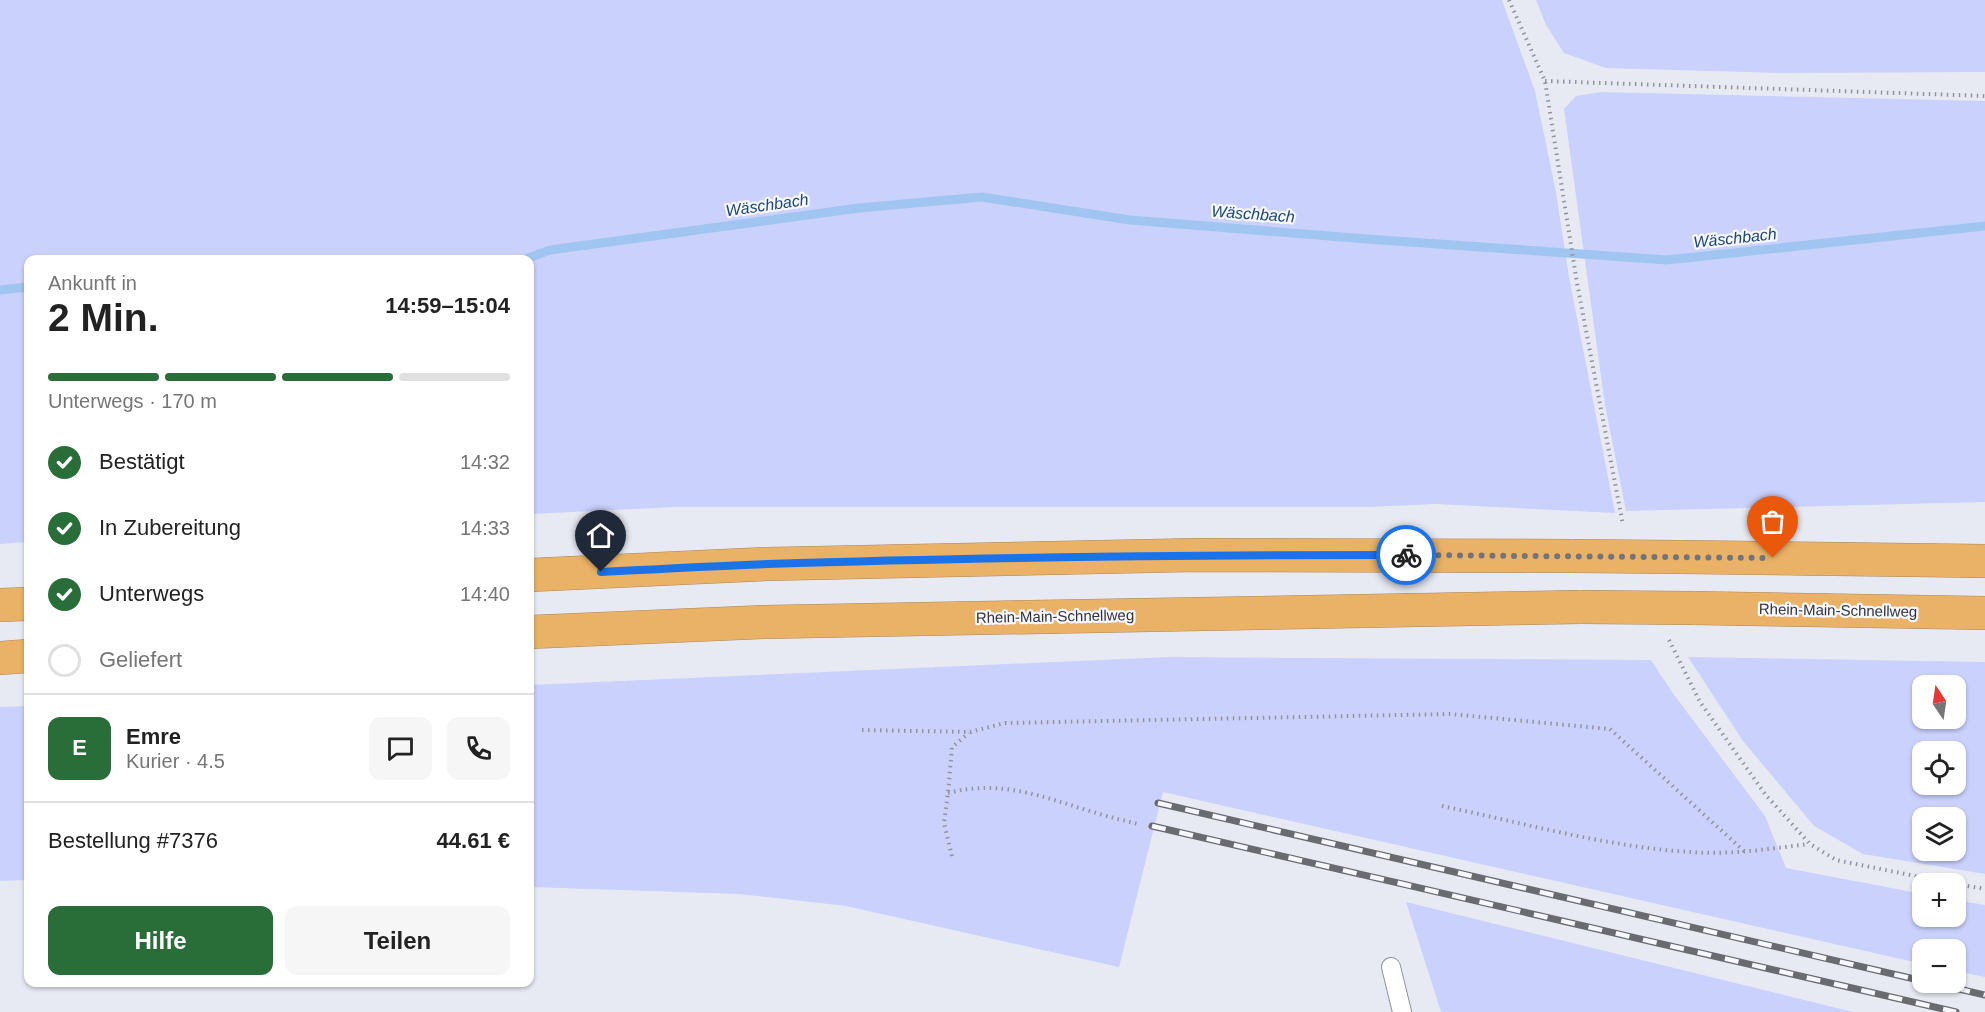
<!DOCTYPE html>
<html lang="de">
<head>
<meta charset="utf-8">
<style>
	:root { --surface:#fff; --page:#f6f6f6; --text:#222; --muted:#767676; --line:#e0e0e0; --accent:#296e39 }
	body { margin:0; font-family:Helvetica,sans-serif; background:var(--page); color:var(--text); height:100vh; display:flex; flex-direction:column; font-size:22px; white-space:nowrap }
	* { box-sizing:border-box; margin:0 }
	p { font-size:20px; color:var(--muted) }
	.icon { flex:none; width:33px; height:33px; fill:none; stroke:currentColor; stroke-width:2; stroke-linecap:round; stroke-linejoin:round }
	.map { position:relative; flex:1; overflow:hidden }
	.details { position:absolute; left:24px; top:255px; width:510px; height:732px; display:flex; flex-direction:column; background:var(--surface); border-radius:12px; box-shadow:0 2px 4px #0004 }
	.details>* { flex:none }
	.needle { width:39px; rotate:347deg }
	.controls { position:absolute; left:1912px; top:675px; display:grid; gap:12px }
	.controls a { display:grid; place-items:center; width:54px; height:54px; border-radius:12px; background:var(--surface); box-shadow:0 2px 4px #0004; font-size:30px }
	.pin { position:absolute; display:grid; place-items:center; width:51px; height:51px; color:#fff; margin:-62px -26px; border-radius:50% 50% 50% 0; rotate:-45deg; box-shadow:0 0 6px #0007 }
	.pin .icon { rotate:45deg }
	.courier { position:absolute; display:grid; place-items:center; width:60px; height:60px; margin:-30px; border:4px solid #1a73e8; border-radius:50%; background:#fff; color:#222; box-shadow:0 2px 8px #0007 }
	.headline em { font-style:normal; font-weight:600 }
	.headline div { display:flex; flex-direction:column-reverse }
	.headline { display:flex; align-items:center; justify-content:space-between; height:102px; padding:0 24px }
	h1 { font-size:39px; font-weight:600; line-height:45px }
	.bar { display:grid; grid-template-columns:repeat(4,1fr); gap:9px 6px; align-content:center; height:72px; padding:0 24px }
	.bar i { height:8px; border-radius:4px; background:var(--line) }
	.bar .selected { background:var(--accent) }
	.bar p { grid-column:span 4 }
	.line { display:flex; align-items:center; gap:15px; padding:0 24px; border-top:2px solid var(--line) }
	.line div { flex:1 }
	.round { display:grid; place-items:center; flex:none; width:63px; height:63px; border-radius:12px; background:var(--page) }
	ol { padding:0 24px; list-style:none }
	li { display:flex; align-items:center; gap:18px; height:66px }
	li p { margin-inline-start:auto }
	li .icon { padding:6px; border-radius:50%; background:var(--accent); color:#fff; stroke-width:4 }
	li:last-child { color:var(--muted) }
	li i { width:33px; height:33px; border:3px solid var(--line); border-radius:50% }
	.primary-button { display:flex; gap:12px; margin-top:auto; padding:12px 24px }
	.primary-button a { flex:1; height:69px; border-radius:12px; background:var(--accent); color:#fff; font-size:24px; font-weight:600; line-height:69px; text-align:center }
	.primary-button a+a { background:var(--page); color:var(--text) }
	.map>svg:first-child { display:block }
</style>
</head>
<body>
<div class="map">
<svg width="1985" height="1012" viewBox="0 0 1985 1012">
	<rect width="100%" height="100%" fill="#e8eaf3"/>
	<path fill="#cad1fd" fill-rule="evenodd" d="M0 0H1502L1535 91 1556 192 1569 277 1615 513 1436 504 1368 507H676L530 514V260H28V542L0 544Z
		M1536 0H1985V72L1782 73 1606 68 1564 53 1546 25Z
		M1601 92 1985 101V502L1626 511 1605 405 1564 109 1576 96Z
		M1168 657 1651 660 1672 692 1765 816 1786 868 1923 894V916H1956V900L1985 905V977L1956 971V950H1923V964L1163 792 1119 967 846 906 739 894 530 887V685Z
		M1688 657 1985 662V874L1863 854 1814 826 1743 741ZM1923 686H1956V718H1923ZM1923 752H1956V784H1923ZM1923 818H1956V850H1923Z
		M28 706V880L0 881V707Z
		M1406 902 1853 1012H1441Z"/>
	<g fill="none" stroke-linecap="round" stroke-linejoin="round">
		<path stroke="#a0c5f1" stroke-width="9" d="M523 260 550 250 859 208 982 197 1130 220 1367 239 1667 260 1985 226
			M0 290 28 287"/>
		<g stroke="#8d8f97" stroke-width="20">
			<path id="service" d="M1391 967 1402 1012"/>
		</g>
		<g stroke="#aa8657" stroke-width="34">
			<path id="motorway" d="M1679 557 1985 561
				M530 575 767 564 1197 555 1573 556
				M0 605 28 604
				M1692 608 1985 613
				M530 632 764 622 1581 607
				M0 658 28 656"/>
		</g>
		<path stroke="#93949b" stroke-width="4" stroke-dasharray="1.5 4.5" stroke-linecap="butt" d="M1509 0 1545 81 1577 283 1623 525
			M1545 81 1985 96
			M1669 640 1700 702 1765 794 1810 844 1836 860 1955 884
			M862 730 970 732 1005 723 1450 714 1610 729 1745 852
			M948 793C1001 779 1043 797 1093 812 1108 817 1123 820 1138 824
			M1442 806C1524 823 1607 847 1690 852 1730 855 1769 849 1809 844
			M952 856 944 823 948 793 952 747 969 733
			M1956 884 1985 889"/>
		<use href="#service" stroke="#fff" stroke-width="18"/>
		<use href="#motorway" stroke="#eab267" stroke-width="33"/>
		<g stroke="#6a6b71" stroke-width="7">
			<path id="rail" d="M1158 803 1923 981
				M1152 826 1956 1012
				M1929 982 1985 995"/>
		</g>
		<use href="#rail" stroke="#f6f7ff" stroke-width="4.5" stroke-dasharray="14" stroke-linecap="butt"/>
		<g stroke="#aa8657" stroke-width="34" stroke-linecap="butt">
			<path id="motorway-bridge" d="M1573 556 1679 557
				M1581 607 1692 608"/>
		</g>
		<use href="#motorway-bridge" stroke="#eab267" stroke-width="33"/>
	</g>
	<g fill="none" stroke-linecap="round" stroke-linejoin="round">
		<path stroke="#737479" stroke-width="6" stroke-dasharray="0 10.8" d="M1406 555 1773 558"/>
		<path stroke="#1a73e8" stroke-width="8" d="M601 572C657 569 712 566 768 564 981 557 1194 555 1406 555"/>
	</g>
	<g text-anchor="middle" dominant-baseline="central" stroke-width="4.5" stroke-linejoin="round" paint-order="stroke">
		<g font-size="15" fill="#343438" stroke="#f6f7ff">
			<text transform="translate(1838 610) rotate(1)">Rhein-Main-Schnellweg</text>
			<text transform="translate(1055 616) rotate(-1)">Rhein-Main-Schnellweg</text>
		</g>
		<g font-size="16" font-style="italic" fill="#1c4675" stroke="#f6f7ff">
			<text transform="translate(767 205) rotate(-8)">Wäschbach</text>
			<text transform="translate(1253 214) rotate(4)">Wäschbach</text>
			<text transform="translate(1735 238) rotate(-6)">Wäschbach</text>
		</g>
	</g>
</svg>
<div class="controls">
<a><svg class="needle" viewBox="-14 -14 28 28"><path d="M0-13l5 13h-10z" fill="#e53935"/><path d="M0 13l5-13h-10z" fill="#767676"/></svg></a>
<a><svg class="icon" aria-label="locate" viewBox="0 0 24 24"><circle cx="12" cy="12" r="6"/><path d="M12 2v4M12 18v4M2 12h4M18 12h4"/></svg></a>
<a><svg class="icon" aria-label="layers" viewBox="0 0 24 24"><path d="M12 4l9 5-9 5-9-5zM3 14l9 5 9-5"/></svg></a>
<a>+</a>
<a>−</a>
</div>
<div class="pin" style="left:1773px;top:558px;background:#ea580c"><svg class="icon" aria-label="bag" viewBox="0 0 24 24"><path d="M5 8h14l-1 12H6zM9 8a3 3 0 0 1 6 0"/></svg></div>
<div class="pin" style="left:601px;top:572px;background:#1f2937"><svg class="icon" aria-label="home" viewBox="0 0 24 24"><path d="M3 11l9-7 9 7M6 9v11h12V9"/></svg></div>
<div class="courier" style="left:1406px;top:555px"><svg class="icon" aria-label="bike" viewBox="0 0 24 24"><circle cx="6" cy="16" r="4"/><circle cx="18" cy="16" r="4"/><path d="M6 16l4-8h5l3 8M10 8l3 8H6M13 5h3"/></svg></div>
<section class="details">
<div class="headline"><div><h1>2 Min.</h1><p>Ankunft in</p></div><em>14:59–15:04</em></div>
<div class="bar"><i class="selected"></i><i class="selected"></i><i class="selected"></i><i></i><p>Unterwegs · 170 m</p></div>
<ol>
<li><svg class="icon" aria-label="check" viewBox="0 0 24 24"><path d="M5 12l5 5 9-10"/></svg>Bestätigt<p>14:32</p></li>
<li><svg class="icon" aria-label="check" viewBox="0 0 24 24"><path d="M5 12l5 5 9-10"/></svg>In Zubereitung<p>14:33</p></li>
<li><svg class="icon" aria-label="check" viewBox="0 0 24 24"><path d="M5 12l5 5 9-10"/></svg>Unterwegs<p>14:40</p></li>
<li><i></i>Geliefert</li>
</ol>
<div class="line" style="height:108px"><b class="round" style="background:var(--accent);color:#fff">E</b><div><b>Emre</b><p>Kurier · 4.5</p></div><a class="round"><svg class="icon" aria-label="chat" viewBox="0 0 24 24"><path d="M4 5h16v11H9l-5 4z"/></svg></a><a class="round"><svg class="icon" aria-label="phone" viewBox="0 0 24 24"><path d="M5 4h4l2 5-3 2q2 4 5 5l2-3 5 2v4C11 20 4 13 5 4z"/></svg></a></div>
<div class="line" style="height:78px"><div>Bestellung #7376</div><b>44.61 €</b></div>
<div class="primary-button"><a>Hilfe</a><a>Teilen</a></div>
</section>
</div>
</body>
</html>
